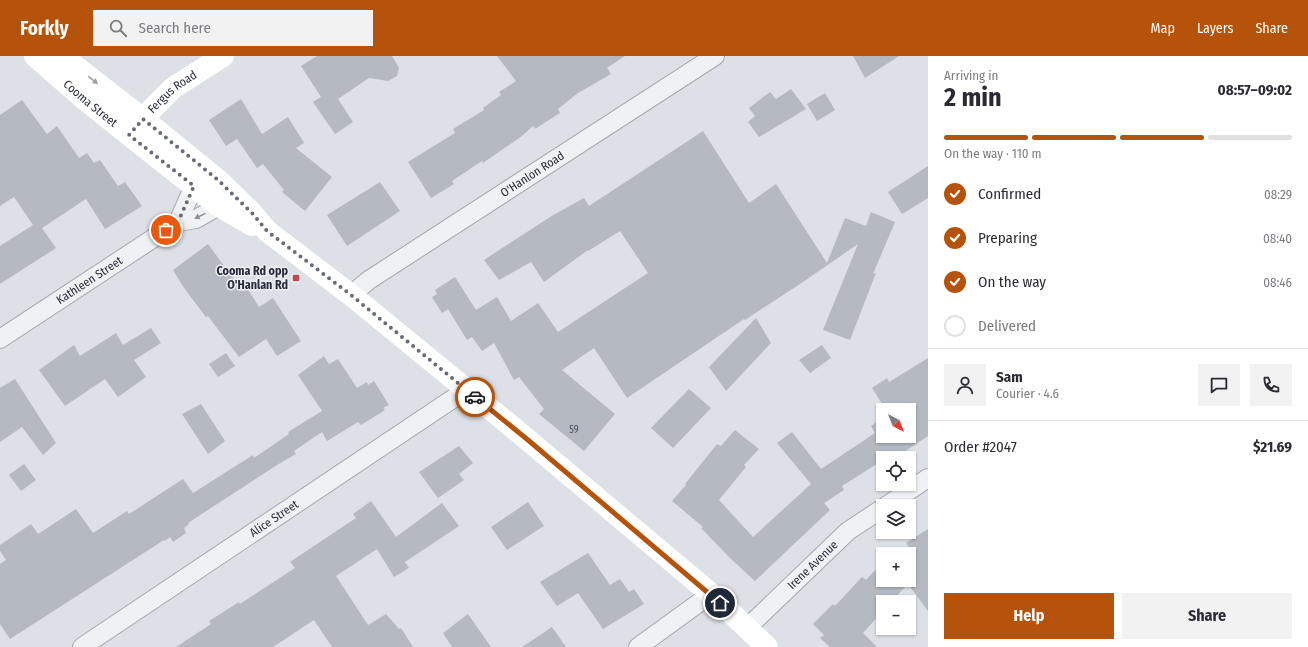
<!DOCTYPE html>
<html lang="en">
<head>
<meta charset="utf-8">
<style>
	:root { --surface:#fff; --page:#f2f2f3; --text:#2b2b33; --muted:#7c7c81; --line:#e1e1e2; --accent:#b45309 }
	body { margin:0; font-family:"Fira Sans Condensed",sans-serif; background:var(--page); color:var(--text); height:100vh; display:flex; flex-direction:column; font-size:15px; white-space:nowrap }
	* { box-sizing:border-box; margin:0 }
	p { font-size:13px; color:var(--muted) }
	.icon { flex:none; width:22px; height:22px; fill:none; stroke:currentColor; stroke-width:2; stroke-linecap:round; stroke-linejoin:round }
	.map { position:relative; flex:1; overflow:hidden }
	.drawer { display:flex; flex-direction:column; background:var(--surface); width:380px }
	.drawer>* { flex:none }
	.needle { width:26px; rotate:138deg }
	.buttons { position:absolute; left:876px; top:347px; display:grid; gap:8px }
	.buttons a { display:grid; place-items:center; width:40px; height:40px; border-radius:0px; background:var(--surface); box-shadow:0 1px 3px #0004; font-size:20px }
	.pin { position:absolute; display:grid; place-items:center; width:34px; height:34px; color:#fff; margin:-17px; border:2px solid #fff; border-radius:50%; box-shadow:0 1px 4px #0007 }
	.courier { position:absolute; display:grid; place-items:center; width:40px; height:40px; margin:-20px; border:3px solid #b45309; border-radius:50%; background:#fff; color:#222; box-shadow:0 1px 5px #0007 }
	.headline em { font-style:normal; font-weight:700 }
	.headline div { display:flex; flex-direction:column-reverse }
	.headline { display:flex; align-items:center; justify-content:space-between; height:68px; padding:0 16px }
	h1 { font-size:26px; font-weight:700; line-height:30px }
	.bar { display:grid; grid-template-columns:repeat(4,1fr); gap:6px 4px; align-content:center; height:48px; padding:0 16px }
	.bar i { height:5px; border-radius:3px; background:var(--line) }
	.bar .selected { background:var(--accent) }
	.bar p { grid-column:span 4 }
	.line { display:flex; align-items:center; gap:10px; padding:0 16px; border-top:1px solid var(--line) }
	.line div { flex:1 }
	.round { display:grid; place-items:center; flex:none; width:42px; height:42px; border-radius:0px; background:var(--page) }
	ol { padding:0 16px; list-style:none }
	li { display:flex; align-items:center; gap:12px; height:44px }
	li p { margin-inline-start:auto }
	li .icon { padding:4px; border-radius:50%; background:var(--accent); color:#fff; stroke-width:4 }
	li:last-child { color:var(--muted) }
	li i { width:22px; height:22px; border:2px solid var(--line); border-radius:50% }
	.primary-button { display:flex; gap:8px; margin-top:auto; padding:8px 16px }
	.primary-button a { flex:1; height:46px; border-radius:0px; background:var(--accent); color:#fff; font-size:16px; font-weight:700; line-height:46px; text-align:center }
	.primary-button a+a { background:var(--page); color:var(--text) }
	header { display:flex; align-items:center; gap:24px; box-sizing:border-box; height:56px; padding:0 20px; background:var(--accent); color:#fff }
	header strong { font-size:19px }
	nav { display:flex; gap:22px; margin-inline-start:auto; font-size:14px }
	.search { width:280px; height:36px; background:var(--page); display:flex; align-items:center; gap:10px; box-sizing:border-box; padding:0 14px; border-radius:0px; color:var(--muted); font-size:15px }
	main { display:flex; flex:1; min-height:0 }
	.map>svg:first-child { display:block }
</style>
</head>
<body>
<header>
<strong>Forkly</strong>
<div class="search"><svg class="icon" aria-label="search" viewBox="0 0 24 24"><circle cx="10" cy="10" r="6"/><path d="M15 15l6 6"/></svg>Search here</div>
<nav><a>Map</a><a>Layers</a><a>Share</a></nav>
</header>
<main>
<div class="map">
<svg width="928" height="591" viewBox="0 0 928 591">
	<rect width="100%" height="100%" fill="#dde0e6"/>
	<path fill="#b5b9c2" d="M317 0H392L399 12 397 20 388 25 369 22 338 43 353 66 335 78 313 46 321 41 301 10Z
		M497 0H625L607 12 611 18 578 37 558 53 560 57 535 73 533 70 522 80 483 107 482 105 452 125 454 128 431 142 408 106 455 77 453 73 484 54 483 52 501 39 499 36 516 25Z
		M853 0H899L865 22Z
		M791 33 806 53 759 81 748 66 755 60 749 52 770 36 776 43Z
		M825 37 835 54 817 65 807 48Z
		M241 43 262 78 288 61 304 87 296 92 332 121 305 155 282 136 284 134 263 108 257 112 237 83 226 90 209 64Z
		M22 44 47 78 57 70 79 102 87 97 94 107 100 104 118 130 125 126 142 150 105 173 86 143 42 172 56 192 0 228V190L33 169 14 141 0 150V59Z
		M703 75 749 147 776 128 827 207 845 162 866 170 871 156 895 166 873 218 876 217 850 284 823 274 858 188 803 226 745 264 744 263 627 342 594 292 562 314 615 358 584 395 539 358 544 353 519 321 514 324 494 287 482 295 472 281 467 284 448 253 442 257 432 241 437 238 435 234 455 221 476 254 497 241 511 265 538 247 558 276 648 217 620 175 588 195V194L544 226 531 206 499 224 484 204 550 161 584 142 589 150Z
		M928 110V142L902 158 888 136Z
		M380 126 400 155 347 190 327 159Z
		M208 188 236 226 241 222 259 251 273 242 301 285 277 300 266 283 239 301 208 260 206 261 184 232 173 214Z
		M756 262 771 287 726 335 709 311Z
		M151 272 161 287 134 304 146 321 118 341 105 323 65 350 39 314 74 289 80 300 116 277 123 289Z
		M822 289 831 302 810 317 799 304Z
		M226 297 235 310 218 321 209 308Z
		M324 300 329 308 338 303 357 332 367 326 368 329 374 325 389 349 383 352 385 354 361 369 358 366 327 385 322 376 294 395 296 398 277 409 188 467 189 468 184 472 186 477 173 486 170 481 165 485 164 484 10 583 0 568V508L6 504 0 495V489L31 468 38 478 76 453 93 477 127 455 129 458 183 423 193 437 253 399 254 402 289 378 288 376 322 355 298 319Z
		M928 302V380L895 402H883V404L842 430 844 434 824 447 830 454 755 525 730 502 701 472 703 471 672 445 686 429 685 428 717 388 721 390 735 374 759 393 744 409 746 411 719 444 753 481 811 428 777 387 792 376 821 413 875 377 871 370 883 362V380H909V354H886L872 332 887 322 889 326Z
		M15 323 56 387 43 399 22 371 0 386V332Z
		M689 333 711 352 673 392 651 372Z
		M201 348 225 385 208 398 182 358Z
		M459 390 473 407 459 418 464 424 438 442 419 416Z
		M24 408 36 424 21 435 9 419Z
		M371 445 396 481 442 447 459 470 405 506 409 512 394 521 377 493 336 520 368 569 386 558 399 573 401 572 413 591H332L314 564 273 591H176L211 568 209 565 239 546 240 548 295 512 290 506 356 462 353 458Z
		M528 446 544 470 507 494 491 471Z
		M928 473V555L908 528 891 546H883V555L863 577 877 591H830L820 582 824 579 813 568 833 548 835 550 862 521 866 524 882 507 883 508V524H909V504L916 500 906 487Z
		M588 497 610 529 620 523 629 536 634 533 644 548 603 573 578 537 557 550 540 526Z
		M468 558 484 581 491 591H452L443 577Z
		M552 571 566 591H522Z"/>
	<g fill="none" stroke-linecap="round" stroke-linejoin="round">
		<g stroke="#a3a7af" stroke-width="20">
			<g id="street">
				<path d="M178 166 194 130"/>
				<path id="s1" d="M351 239 369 224 715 0"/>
				<path id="s2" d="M0 283 178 166 196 163 219 150"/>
				<path d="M886 450 928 422"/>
				<path id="s3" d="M747 572 848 475 883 452"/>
				<path id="s4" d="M82 591 466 334"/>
				<path d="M638 591 711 538"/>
			</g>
		</g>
		<use href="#street" stroke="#eff1f4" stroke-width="18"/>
		<g stroke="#fff" stroke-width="22">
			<path id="s5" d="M35 0 83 42 129 79 219 150 252 169"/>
			<path d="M62 0 143 63 218 124 252 157 267 175 351 239 516 374 711 538 767 591"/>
			<path id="s6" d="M133 74 150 55 173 32 223 0"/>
		</g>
	</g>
	<defs><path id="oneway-solid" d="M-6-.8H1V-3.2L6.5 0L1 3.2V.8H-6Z"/></defs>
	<use fill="#9ea0a7" href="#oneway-solid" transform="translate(93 24) rotate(38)"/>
	<use fill="#8c8f98" href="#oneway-solid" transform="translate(200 160) rotate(154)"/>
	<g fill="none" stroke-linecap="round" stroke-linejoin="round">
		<path stroke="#676c77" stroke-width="4" stroke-dasharray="0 7.2" d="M166 174 178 166 194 130 129 79 143 63 218 124 252 157 267 175 351 239 475 341"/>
		<path stroke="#b45309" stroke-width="5" d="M475 341 528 384 720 547"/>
	</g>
	<rect fill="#c24b52" stroke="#eceff4" stroke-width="1.5" x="292" y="218" width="8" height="8" rx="2"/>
	<g text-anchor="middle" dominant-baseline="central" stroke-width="3" stroke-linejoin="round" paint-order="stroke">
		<g font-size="10" fill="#4b505d">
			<text x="574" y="374">59</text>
		</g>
		<g font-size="12" fill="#282d3b" stroke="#eceff4">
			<text stroke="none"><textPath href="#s6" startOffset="55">Fergus Road</textPath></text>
			<text stroke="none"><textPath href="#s5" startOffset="73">Cooma Street</textPath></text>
			<text stroke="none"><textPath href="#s1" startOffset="218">O'Hanlon Road</textPath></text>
			<text stroke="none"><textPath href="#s2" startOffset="107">Kathleen Street</textPath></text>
			<text stroke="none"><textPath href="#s4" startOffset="231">Alice Street</textPath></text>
			<text stroke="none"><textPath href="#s3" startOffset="91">Irene Avenue</textPath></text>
		</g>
		<g font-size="12" font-weight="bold" fill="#282d3b" stroke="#eceff4" text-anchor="end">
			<text x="288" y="215">Cooma Rd opp<tspan x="288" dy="14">O'Hanlan Rd</tspan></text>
		</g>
	</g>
</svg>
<div class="buttons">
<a><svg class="needle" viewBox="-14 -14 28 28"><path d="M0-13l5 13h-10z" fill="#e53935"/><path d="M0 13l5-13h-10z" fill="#7c7c81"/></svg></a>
<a><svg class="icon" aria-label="locate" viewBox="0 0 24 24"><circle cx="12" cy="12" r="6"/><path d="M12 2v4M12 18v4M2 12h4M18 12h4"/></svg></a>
<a><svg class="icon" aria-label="layers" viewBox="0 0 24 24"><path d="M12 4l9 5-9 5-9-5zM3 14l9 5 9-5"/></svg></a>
<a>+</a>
<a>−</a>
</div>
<div class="pin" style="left:166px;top:174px;background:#ea580c"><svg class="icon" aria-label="bag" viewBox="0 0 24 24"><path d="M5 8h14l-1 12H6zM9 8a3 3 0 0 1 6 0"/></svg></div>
<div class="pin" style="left:720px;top:547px;background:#1f2937"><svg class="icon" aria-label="home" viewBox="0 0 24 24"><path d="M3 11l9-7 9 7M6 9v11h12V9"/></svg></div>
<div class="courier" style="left:475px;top:341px"><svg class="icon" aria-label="car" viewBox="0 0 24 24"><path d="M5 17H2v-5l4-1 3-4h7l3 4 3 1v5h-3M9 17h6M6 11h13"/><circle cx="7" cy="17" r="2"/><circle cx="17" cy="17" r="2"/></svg></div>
</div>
<section class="drawer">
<div class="headline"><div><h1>2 min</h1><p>Arriving in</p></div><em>08:57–09:02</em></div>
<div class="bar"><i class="selected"></i><i class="selected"></i><i class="selected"></i><i></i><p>On the way · 110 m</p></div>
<ol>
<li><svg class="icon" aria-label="check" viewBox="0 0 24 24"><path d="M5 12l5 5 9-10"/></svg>Confirmed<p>08:29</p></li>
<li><svg class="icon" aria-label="check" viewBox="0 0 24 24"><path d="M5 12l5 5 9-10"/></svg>Preparing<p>08:40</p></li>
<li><svg class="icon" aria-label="check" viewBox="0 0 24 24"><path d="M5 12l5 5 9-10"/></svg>On the way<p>08:46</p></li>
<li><i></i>Delivered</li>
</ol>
<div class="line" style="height:72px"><a class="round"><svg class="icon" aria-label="person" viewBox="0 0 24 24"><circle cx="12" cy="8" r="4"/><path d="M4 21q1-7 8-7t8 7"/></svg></a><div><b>Sam</b><p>Courier · 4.6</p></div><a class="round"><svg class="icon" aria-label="chat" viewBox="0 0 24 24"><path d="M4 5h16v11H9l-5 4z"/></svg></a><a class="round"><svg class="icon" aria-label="phone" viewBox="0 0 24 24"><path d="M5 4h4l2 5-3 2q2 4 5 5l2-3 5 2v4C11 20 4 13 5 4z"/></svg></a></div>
<div class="line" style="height:52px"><div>Order #2047</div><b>$21.69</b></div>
<div class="primary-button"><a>Help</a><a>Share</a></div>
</section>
</main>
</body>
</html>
